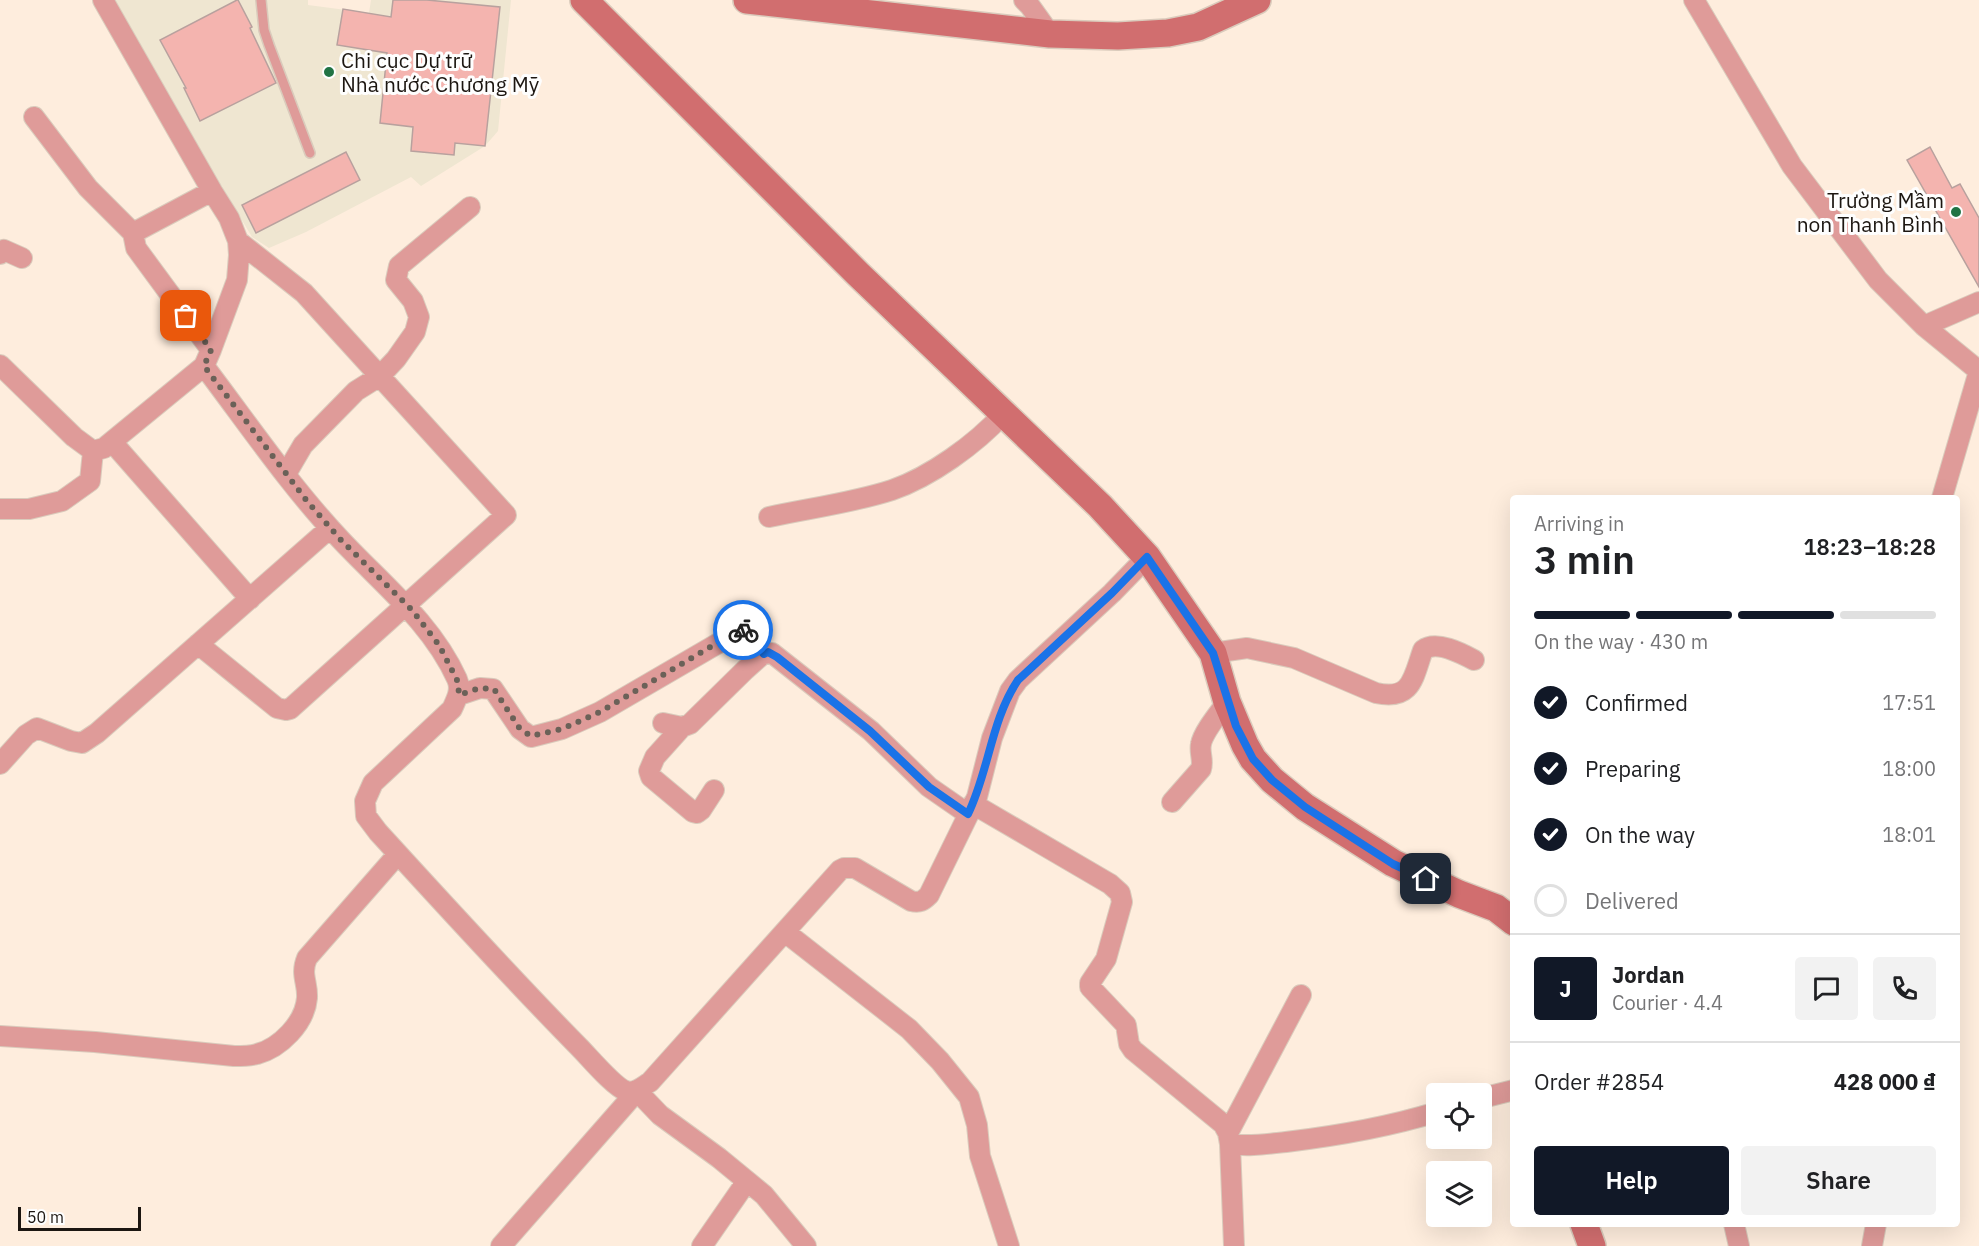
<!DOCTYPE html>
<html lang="en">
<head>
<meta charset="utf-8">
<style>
	:root { --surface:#fff; --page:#f2f2f2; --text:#202124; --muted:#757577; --line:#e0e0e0; --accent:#111827 }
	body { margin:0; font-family:"IBM Plex Sans",sans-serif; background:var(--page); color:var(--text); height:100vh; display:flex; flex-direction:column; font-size:22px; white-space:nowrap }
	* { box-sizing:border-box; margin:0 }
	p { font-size:20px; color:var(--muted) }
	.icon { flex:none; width:33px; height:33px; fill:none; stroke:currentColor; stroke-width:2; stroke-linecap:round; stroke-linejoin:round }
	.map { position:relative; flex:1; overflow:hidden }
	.side { position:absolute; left:1510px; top:495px; width:450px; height:732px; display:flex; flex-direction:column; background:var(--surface); border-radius:6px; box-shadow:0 6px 24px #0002 }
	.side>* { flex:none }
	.controls { position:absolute; left:1426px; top:1083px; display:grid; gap:12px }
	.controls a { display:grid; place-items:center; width:66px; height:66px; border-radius:6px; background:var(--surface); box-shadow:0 6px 24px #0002; font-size:30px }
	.scale { position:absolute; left:18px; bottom:15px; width:123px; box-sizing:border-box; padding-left:6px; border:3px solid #1c1611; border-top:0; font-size:16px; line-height:21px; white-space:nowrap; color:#1c1611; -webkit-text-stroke:4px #fefefe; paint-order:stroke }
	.pin { position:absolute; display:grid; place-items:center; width:51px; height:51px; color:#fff; margin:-26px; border-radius:12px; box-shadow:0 3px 9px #0006 }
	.courier { position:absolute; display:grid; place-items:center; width:60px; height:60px; margin:-30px; border:4px solid #1a73e8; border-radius:50%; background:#fff; color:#222; box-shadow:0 2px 8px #0007 }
	.head em { font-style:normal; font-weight:600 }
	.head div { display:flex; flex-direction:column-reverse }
	.head { display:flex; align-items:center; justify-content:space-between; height:102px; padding:0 24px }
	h1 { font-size:39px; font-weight:600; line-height:45px }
	.bar { display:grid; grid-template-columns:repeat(4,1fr); gap:9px 6px; align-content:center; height:72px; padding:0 24px }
	.bar i { height:8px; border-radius:4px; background:var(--line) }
	.bar .active { background:var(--accent) }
	.bar p { grid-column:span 4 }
	.line { display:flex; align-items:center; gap:15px; padding:0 24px; border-top:2px solid var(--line) }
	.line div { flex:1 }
	.round { display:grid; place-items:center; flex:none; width:63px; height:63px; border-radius:6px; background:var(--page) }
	ol { padding:0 24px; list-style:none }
	li { display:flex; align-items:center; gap:18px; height:66px }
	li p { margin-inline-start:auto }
	li .icon { padding:6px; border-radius:50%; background:var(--accent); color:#fff; stroke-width:4 }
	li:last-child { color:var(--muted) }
	li i { width:33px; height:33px; border:3px solid var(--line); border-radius:50% }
	.cta { display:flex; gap:12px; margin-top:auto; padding:12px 24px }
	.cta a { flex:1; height:69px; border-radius:6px; background:var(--accent); color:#fff; font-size:24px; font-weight:600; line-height:69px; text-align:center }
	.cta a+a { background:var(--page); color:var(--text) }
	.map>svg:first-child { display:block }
</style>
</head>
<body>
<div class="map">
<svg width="1979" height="1246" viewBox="0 0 1979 1246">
	<rect width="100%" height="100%" fill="#feeddd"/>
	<path fill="#efe6d1" d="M110 0H308V5L369 13 371 0H511L498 131 485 146 421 186 411 177 306 232 269 248 252 237Z"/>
	<path fill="#f4b4af" stroke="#b8a19e" stroke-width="1.5" d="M237 0H238L252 27 250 28 276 83 200 121 184 88H186L160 40Z
		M393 0H427L500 7 485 146 455 143 454 155 411 151 413 127 380 123 387 53 337 45 343 9 391 17Z
		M1930 147 1952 188 1960 184 1979 218V287L1907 160Z
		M346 152 360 180 256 233 242 205Z"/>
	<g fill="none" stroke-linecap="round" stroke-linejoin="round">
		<g stroke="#dacbbc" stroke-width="12">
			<path id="service" d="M261 0 264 30 269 45 310 153"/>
		</g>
		<g stroke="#dacbbc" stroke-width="22">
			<path id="minor" d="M1024 0 1030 6 1050 34
				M1694 0 1792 166 1878 280 1924 326 1979 371
				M34 117 88 188 133 233 136 248 211 350
				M133 233 212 191
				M0 254 4 250 22 258
				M1924 326 1979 302
				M0 365 74 437 93 451 104 448 204 366 211 350 237 280 239 255 238 241 229 218 212 191 103 0
				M204 366C248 424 290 486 340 539 382 584 431 622 457 679 462 690 456 700 452 709L373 783 365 801 366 816 378 832C444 904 510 977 579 1047 589 1057 614 1087 626 1091 635 1094 642 1087 650 1082L840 870 844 868H855L911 901C920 903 923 901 929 895L977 797 992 738 1010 691 1018 680 1112 593 1147 557
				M113 443 250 599
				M286 474 303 445 356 391 380 376 396 359 415 332 419 317 413 301 396 280 399 266 470 207
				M1942 498 1979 371
				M0 509H29L62 501 90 481 93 451
				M769 517C810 508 852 503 892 490 930 477 976 444 1003 414
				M198 644 277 708 286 710 290 709 506 515 304 293 238 241
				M1213 653 1247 648 1294 658 1376 693C1412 701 1413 678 1423 650 1436 640 1461 653 1474 660
				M459 695 480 688 493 689 520 729 531 737 562 729 600 712 741 630 745 632 763 654
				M663 723 682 727 690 724 745 670 763 654 772 653 871 731 929 787 968 814
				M682 727 655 757 649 771 651 777 693 812 697 813 701 810 714 790
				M0 764 26 735 37 728 71 741 82 743 97 733 330 528
				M1172 802 1201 769C1204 760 1199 753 1201 744 1203 732 1220 712 1227 702
				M973 804 1110 884 1120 893 1122 902 1106 959 1090 983V987L1126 1025 1129 1044 1133 1050 1223 1124 1228 1133 1230 1144
				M785 932 909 1029 940 1061 969 1097 977 1125 980 1156 1009 1246
				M0 1036 95 1042 234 1056C241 1056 250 1056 257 1054 280 1048 305 1023 307 998 308 982 300 975 307 958L398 854
				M1482 1098 1514 1090
				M1228 1133 1301 995
				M1734 1224 1739 1246
				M501 1246 637 1091 660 1115 719 1158 764 1195 806 1246
				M702 1246 747 1181
				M1234 1246 1230 1144C1248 1147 1267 1144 1286 1142 1336 1136 1388 1127 1437 1112
				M1872 1246 1876 1224"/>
		</g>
		<g stroke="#dacbbc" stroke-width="30">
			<path id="secondary" d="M584 0 858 274 1100 506 1147 557 1213 653 1227 702 1245 745 1253 759 1272 780 1305 807 1393 863 1459 894 1496 908 1514 922
				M747 0 1050 34 1118 36 1168 33 1198 27 1257 0
				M1584 1224 1592 1246"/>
		</g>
		<use href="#service" stroke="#df9b99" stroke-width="9"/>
		<use href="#minor" stroke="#df9b99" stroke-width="20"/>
		<use href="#secondary" stroke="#d16e6f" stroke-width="27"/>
	</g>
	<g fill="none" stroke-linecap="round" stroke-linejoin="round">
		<path stroke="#6b6158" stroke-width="6" stroke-dasharray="0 10.8" d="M186 316 211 350 204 366 307 501 340 539 412 610 439 645 458 682 459 695 480 688 494 689 520 729 531 736 562 729 600 712 734 633 743 630"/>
		<path stroke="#1a73e8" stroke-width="8" d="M743 630 764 654 768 652 777 657 870 731 929 787 968 814C989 771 991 720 1018 680L1112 593 1147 557 1213 653 1236 726 1253 759 1272 780 1305 807 1393 864 1426 879"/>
	</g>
	<g fill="#217344" stroke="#fefefe" stroke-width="2">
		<circle cx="329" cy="72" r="6"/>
		<circle cx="1956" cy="212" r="6"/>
	</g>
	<g text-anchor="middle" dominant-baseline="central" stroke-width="6" stroke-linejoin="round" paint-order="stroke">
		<g font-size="21" fill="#1c1611" stroke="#fefefe" text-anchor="start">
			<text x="341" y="60">Chi cục Dự trữ<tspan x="341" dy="24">Nhà nước Chương Mỹ</tspan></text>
			<text x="1944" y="200" text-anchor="end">Trường Mầm<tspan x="1944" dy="24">non Thanh Bình</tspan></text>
		</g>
	</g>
</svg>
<div class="controls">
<a><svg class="icon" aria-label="locate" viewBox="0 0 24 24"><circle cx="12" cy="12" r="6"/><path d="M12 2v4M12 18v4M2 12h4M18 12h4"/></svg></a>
<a><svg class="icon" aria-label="layers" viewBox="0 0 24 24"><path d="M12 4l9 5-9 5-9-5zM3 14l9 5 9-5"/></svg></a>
</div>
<div class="scale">50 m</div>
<div class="pin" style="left:186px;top:316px;background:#ea580c"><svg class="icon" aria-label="bag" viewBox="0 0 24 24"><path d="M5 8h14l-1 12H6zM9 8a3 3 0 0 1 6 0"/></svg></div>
<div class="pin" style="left:1426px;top:879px;background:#1f2937"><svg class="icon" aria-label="home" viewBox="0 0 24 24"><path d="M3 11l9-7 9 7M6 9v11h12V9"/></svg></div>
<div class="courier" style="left:743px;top:630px"><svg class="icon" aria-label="bike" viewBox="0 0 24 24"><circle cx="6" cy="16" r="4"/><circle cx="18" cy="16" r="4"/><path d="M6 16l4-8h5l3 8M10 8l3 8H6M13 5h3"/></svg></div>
<section class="side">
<div class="head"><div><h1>3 min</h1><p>Arriving in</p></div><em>18:23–18:28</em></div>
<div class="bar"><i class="active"></i><i class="active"></i><i class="active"></i><i></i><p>On the way · 430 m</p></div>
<ol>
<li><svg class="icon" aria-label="check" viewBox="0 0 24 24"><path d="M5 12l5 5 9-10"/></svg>Confirmed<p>17:51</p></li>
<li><svg class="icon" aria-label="check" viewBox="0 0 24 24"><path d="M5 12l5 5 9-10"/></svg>Preparing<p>18:00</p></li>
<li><svg class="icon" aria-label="check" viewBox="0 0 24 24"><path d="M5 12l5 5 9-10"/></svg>On the way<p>18:01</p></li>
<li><i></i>Delivered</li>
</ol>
<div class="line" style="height:108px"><b class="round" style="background:var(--accent);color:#fff">J</b><div><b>Jordan</b><p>Courier · 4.4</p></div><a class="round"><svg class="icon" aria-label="chat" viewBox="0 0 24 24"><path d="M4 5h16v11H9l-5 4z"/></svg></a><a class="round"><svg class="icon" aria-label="phone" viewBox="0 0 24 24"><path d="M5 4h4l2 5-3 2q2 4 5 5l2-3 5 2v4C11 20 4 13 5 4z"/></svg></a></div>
<div class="line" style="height:78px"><div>Order #2854</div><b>428 000 ₫</b></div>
<div class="cta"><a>Help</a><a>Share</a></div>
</section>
</div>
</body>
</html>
